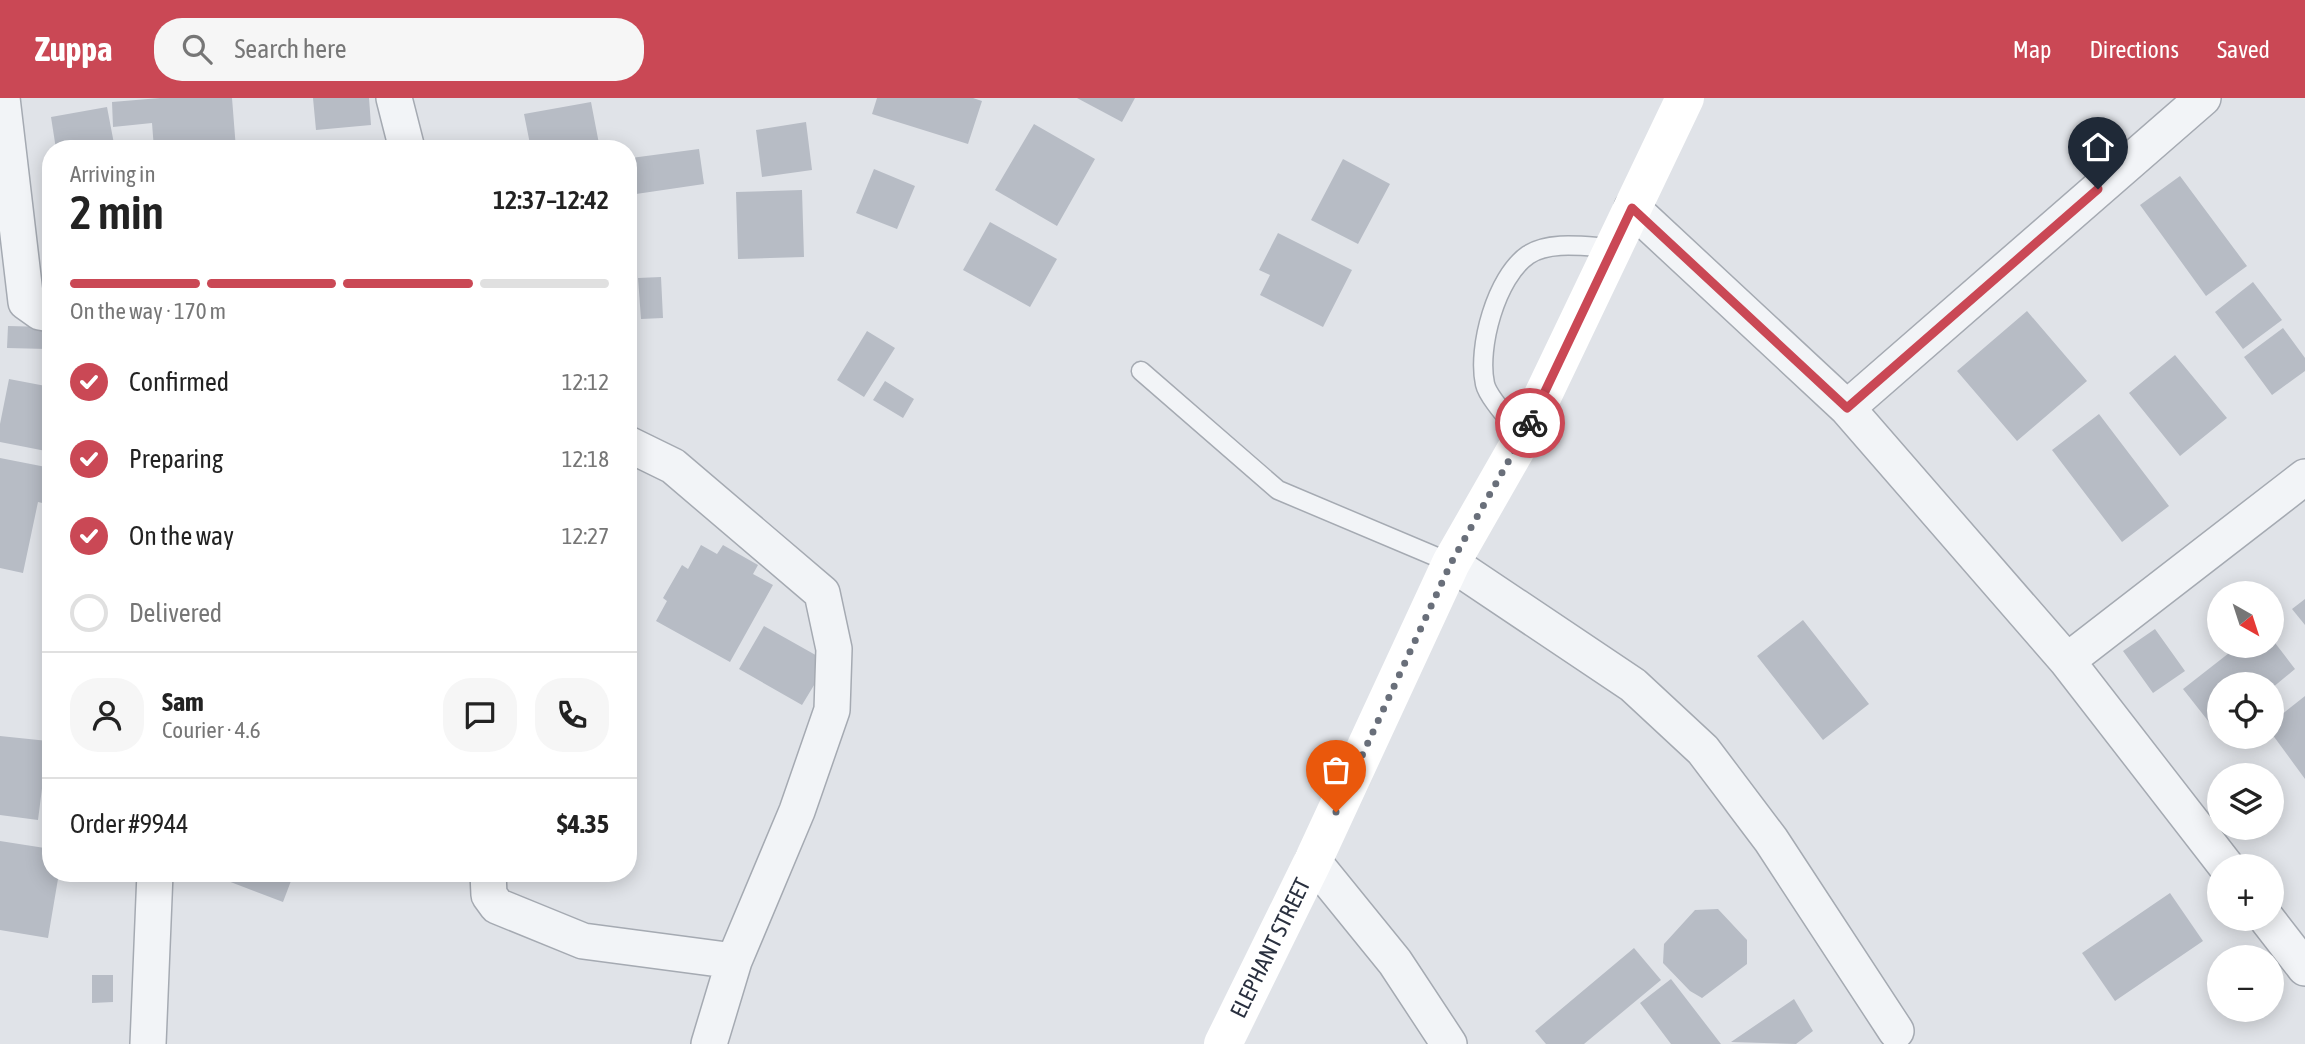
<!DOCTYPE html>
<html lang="en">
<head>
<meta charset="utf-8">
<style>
	:root { --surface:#fff; --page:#f6f6f6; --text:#222; --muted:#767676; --line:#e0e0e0; --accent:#ca4855 }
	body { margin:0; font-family:"Asap Condensed",sans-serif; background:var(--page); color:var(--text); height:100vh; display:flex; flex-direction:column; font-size:26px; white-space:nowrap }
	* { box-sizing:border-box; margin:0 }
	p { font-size:23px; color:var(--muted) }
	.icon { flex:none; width:38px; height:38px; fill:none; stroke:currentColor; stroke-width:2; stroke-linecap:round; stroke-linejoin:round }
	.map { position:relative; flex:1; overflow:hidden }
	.drawer { position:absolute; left:42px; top:42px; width:595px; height:742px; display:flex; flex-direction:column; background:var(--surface); border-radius:28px; box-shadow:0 4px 18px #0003 }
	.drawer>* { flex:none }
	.needle { width:46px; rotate:141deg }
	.buttons { position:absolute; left:2207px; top:483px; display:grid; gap:14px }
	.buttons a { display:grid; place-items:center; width:77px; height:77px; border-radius:50%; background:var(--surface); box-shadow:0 4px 18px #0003; font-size:35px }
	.pin { position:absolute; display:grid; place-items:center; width:60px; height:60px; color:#fff; margin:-72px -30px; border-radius:50% 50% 50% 0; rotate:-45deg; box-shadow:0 0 7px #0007 }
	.pin .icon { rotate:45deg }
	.courier { position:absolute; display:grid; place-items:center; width:70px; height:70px; margin:-35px; border:5px solid #ca4855; border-radius:50%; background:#fff; color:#222; box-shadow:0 2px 9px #0007 }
	.summary em { font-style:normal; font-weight:600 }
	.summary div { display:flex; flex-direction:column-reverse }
	.summary { display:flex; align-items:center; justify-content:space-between; height:119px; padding:0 28px }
	h1 { font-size:46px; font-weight:600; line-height:52px }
	.bar { display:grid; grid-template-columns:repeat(4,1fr); gap:10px 7px; align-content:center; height:84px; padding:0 28px }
	.bar i { height:9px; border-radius:5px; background:var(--line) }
	.bar .on { background:var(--accent) }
	.bar p { grid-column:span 4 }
	.line { display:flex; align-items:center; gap:18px; padding:0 28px; border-top:2px solid var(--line) }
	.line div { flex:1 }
	.round { display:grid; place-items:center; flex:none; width:74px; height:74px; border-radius:28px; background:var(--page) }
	ol { padding:0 28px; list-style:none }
	li { display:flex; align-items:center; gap:21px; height:77px }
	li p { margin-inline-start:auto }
	li .icon { padding:7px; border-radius:50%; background:var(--accent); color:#fff; stroke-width:4 }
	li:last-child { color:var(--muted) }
	li i { width:38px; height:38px; border:4px solid var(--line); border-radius:50% }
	header { display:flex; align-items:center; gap:42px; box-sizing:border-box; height:98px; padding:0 35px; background:var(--accent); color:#fff }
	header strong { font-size:33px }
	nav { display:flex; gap:38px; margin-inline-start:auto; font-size:24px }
	.search { width:490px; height:63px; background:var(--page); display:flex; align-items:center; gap:18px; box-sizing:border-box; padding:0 24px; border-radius:28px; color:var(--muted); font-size:26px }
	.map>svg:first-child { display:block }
</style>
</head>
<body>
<header>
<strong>Zuppa</strong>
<div class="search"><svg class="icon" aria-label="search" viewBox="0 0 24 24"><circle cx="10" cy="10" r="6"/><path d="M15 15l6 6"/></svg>Search here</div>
<nav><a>Map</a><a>Directions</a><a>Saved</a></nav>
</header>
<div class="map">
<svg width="2305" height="946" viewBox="0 0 2305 946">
	<rect width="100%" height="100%" fill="#e0e3e8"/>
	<path fill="#b7bcc5" d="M160 0H232L236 51H154L152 25 113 29 112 4Z
		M313 0H369L371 27 316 32Z
		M877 0H973L982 3 968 46 872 16Z
		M1077 0H1135L1122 24Z
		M591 4 600 51H531L524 16Z
		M107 9 115 51H56L51 19Z
		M806 24 812 72 762 79 756 32Z
		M1034 26 1095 61 1057 128 995 92Z
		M699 51 704 86 636 96 631 60Z
		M1343 61 1390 86 1358 146 1311 122Z
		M874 71 915 88 897 131 856 115Z
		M2180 78 2247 168 2206 198 2140 107Z
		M802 92 804 159 738 161 736 94Z
		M990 124 1057 161 1030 209 963 172Z
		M1278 135 1352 172 1323 229 1260 197 1270 177 1259 172Z
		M661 179 663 220 641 221 638 180Z
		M2253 184 2282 222 2243 251 2215 214Z
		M2027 213 2087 283 2017 343 1957 273Z
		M8 228 48 229 47 251 7 250Z
		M2283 230 2305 260V273L2272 297 2244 259Z
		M867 233 895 250 864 299 837 282Z
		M2175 257 2227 320 2180 358 2129 295Z
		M9 281 51 289V354L0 344V326Z
		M885 283 914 301 903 320 873 302Z
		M2099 316 2169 408 2122 444 2052 352Z
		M0 360 51 370V407L38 404 23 475 0 470Z
		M701 447 717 456 723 447 758 467 753 476 773 487 730 564 656 523 667 503 663 500 682 467 688 471Z
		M2305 501V527L2292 511Z
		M1803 522 1869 606 1823 642 1757 558Z
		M764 528 828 564 802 607 739 571Z
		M2155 531 2185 573 2153 595 2123 553Z
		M2272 541 2295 571 2272 590V586H2219V631L2216 633 2183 591 2238 548H2272Z
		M2305 598V681L2272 636V624Z
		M0 638 48 643 38 722 0 717Z
		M0 743 51 751V775H59L48 840 0 832Z
		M207 775H294L283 804Z
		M2170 795 2203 843 2115 903 2082 855Z
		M1718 811 1747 842V866L1702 900 1690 893 1663 865 1664 846 1695 812Z
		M1634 850 1661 882 1584 946H1546L1535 933Z
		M92 877H113V904L92 905Z
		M1671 881 1721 946H1671L1640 905Z
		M1794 901 1813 933 1796 946 1731 944Z"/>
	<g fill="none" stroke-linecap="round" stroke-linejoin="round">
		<g stroke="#a5aab2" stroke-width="21">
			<path id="service" d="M1141 273 1278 392 1451 465
				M1523 339C1514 327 1488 300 1485 286 1477 250 1496 179 1528 157 1550 142 1588 149 1613 150"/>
		</g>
		<g stroke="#a5aab2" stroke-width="38">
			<path id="minor" d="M2 0 26 204 40 214 51 216
				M394 0 407 51
				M1632 110 1847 310 2067 563 2226 768
				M1847 310 2203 0
				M628 346 673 368 822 495 834 551 832 612 797 713 734 863 709 946
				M1451 465 1633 587 1703 652 1771 742 1896 933
				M2067 563 2305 379
				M1313 763 1395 864 1449 946
				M488 775 489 797 497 808 583 843 734 863
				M2267 821 2305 870
				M148 946 155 775"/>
		</g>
		<use href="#service" stroke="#f2f4f7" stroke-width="18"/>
		<use href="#minor" stroke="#f2f4f7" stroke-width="35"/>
		<path stroke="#fff" stroke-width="38" id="s1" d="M1223 946 1313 763 1451 465 1523 339 1685 0"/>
	</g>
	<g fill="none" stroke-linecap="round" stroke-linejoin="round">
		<path stroke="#696f7a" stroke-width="7" stroke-dasharray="0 12.6" d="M1336 714 1451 465 1530 325"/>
		<path stroke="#ca4855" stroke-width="9" d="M1530 325 1632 110 1847 310 2098 91"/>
	</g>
	<g text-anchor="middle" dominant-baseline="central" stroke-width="5" stroke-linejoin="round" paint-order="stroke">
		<g font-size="23" fill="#29303f" stroke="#eff2f6">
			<text stroke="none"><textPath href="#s1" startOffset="107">ELEPHANT STREET</textPath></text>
		</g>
	</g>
</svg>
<div class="buttons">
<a><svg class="needle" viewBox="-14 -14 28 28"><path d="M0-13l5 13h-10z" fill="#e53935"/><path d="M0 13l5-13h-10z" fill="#767676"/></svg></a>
<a><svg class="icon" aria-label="locate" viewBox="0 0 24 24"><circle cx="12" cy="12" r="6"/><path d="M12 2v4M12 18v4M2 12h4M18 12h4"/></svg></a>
<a><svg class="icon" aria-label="layers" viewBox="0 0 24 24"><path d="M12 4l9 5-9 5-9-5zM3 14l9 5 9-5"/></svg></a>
<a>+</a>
<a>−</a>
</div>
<div class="pin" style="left:1336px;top:714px;background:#ea580c"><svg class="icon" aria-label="bag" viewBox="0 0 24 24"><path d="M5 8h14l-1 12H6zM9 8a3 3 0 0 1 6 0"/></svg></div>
<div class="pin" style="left:2098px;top:91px;background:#1f2937"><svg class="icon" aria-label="home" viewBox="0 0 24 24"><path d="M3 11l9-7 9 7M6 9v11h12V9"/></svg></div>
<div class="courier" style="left:1530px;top:325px"><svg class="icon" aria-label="bike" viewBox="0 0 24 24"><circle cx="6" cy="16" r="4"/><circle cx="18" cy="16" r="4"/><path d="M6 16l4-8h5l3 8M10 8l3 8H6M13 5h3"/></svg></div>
<section class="drawer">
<div class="summary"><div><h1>2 min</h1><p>Arriving in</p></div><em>12:37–12:42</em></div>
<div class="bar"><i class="on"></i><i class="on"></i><i class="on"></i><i></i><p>On the way · 170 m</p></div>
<ol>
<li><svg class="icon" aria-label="check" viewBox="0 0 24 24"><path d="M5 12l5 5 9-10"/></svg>Confirmed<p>12:12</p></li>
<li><svg class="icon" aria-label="check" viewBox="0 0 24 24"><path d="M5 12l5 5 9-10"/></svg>Preparing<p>12:18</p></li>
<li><svg class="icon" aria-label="check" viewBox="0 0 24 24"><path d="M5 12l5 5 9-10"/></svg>On the way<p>12:27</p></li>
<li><i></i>Delivered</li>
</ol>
<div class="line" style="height:126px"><a class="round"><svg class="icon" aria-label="person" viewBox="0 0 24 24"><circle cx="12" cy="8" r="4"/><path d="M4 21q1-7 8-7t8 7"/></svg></a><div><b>Sam</b><p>Courier · 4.6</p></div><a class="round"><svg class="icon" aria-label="chat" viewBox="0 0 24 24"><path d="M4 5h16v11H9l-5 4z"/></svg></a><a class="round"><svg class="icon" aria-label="phone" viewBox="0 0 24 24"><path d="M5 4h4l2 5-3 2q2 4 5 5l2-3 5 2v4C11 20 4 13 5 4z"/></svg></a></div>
<div class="line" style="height:91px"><div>Order #9944</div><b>$4.35</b></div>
</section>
</div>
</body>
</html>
